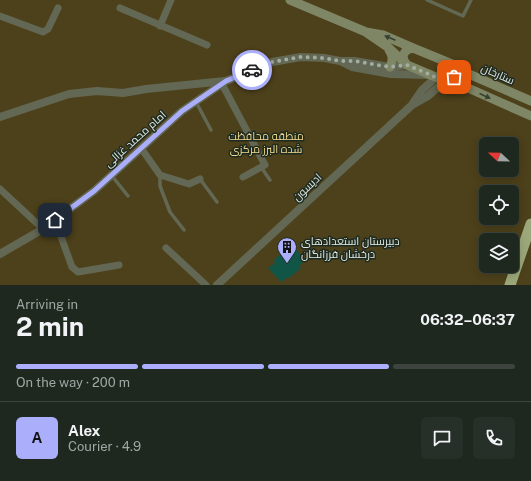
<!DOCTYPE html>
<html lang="en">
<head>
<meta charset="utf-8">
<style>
	:root { --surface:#1f281f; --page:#273028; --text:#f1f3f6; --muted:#a1a6a4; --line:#3c443d; --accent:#abaffb }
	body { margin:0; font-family:"Public Sans",Cairo,sans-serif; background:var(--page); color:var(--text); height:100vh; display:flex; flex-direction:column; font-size:15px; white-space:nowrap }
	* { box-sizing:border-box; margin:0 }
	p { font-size:13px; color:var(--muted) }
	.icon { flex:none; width:22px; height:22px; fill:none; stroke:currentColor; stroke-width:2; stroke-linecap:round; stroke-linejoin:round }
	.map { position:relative; height:285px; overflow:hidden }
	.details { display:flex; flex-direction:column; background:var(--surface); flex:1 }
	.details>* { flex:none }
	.needle { width:26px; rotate:292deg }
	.fabs { position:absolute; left:479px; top:137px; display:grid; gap:8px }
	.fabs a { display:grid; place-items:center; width:40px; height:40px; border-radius:6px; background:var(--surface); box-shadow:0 2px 10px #0003,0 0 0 1px var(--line); font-size:20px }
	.pin { position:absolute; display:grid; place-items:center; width:34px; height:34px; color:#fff; margin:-17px; border-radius:8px; box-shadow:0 2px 6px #0006 }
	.courier { position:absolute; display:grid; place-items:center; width:40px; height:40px; margin:-20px; border:3px solid #abaffb; border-radius:50%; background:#fff; color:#222; box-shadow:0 1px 5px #0007 }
	.headline em { font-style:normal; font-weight:700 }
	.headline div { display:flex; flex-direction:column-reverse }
	.headline { display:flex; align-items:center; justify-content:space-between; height:68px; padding:0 16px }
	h1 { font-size:26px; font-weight:700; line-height:30px }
	.bar { display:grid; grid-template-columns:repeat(4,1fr); gap:6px 4px; align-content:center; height:48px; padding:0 16px }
	.bar i { height:5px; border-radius:3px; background:var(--line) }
	.bar .selected { background:var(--accent) }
	.bar p { grid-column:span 4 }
	.line { display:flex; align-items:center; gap:10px; padding:0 16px; border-top:1px solid var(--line) }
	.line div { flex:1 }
	.round { display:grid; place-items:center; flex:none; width:42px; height:42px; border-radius:6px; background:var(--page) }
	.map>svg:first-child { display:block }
</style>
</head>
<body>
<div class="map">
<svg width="531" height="285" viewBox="0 0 531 285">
	<rect width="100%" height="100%" fill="#293529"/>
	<path fill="#4d411b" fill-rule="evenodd" d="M0 0H531V285H0ZM486 144H512V170H486ZM486 192H512V218H486ZM486 240H512V266H486Z"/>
	<path fill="#115546" d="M293 246 306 260 299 266 301 268 289 278 288 277 281 282 268 268 275 263 274 260 286 249 288 251Z"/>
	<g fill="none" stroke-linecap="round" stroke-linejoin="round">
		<path stroke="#636854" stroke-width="3.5" d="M427 0 463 16 471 0
			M196 102 211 130
			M261 167 270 180
			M112 176 128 196
			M160 176V186L170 212 184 230
			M200 179 217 202"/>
		<path stroke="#636854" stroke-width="7" d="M120 8 207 45
			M0 16 43 32 48 29 58 8
			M160 26 171 0
			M222 84 265 165 243 177
			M141 148 160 175 189 184 200 179
			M0 189 43 229
			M55 220 72 267 78 272 119 265
			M166 248 206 285"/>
		<path stroke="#636854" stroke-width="8" d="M342 61H354L390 67 407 65
			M413 103 422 90 432 81 433 76
			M0 117 69 94 97 91 123 93 146 89 225 81
			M0 254 43 229 94 191 182 111 226 81 272 62 301 57 324 58 340 61 352 67 391 74 429 75
			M217 285 412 105 428 96 445 81"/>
		<path stroke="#7e8666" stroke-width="9" d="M290 0 366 32 383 35 413 48
			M367 33 389 48 403 61
			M413 48 452 64C455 69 457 72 454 77L445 81 407 65C400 57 403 50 413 48Z
			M389 50C393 56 393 60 390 67
			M455 68 531 101
			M450 80 531 116"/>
		<path stroke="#9ca87a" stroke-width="11" d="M510 285 531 224"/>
	</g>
	<defs><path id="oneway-solid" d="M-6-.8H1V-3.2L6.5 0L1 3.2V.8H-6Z"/></defs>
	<g fill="#374232">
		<use href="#oneway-solid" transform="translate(390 38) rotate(-157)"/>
		<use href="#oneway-solid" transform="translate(485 96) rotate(24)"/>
	</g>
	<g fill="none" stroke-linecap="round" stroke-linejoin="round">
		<path stroke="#a3aca3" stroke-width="4" stroke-dasharray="0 7.2" d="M252 70 272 62 301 57 324 58 340 61H354L390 67 407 65 445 81 454 77"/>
		<path stroke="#abaffb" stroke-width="5" d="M55 220 94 191 182 111 226 81 252 70"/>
	</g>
	<defs>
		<g id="building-pin" transform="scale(1)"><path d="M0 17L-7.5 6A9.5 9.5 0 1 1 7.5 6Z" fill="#abaffb" stroke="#1f2b20"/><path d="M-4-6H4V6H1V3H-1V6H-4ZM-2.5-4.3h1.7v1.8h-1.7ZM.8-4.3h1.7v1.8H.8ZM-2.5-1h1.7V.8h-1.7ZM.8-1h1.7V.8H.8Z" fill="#111"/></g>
	</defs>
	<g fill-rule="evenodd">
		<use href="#building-pin" x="287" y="247"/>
	</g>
	<g text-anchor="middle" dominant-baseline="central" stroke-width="3" stroke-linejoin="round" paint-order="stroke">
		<g font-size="11" fill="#e4ece5" stroke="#1f2b20">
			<text transform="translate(498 74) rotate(24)">ستارخان</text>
			<text transform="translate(135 139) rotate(-42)">امام محمد غزالی</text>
			<text transform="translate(307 187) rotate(-43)">ادیسون</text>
		</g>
		<g font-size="11" fill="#f2d98c" stroke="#1f2b20">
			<text x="266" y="136">منطقه محافظت<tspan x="266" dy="13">شده البرز مرکزی</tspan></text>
		</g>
		<g font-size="11" fill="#e4ece5" stroke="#1f2b20" text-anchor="start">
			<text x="301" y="241">دبیرستان استعدادهای<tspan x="301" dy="13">درخشان فرزانگان</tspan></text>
		</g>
	</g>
</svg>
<div class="fabs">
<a><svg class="needle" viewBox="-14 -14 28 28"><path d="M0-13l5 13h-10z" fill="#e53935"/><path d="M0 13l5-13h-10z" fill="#a1a6a4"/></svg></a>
<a><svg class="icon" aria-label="locate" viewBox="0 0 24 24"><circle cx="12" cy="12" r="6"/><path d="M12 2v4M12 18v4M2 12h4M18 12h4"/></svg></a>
<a><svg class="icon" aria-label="layers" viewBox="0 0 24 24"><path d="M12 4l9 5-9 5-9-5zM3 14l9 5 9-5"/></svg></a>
</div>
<div class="pin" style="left:454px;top:77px;background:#ea580c"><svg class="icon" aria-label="bag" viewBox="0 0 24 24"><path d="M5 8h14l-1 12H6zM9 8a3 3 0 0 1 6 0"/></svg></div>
<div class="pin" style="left:55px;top:220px;background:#1f2937"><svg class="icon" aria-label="home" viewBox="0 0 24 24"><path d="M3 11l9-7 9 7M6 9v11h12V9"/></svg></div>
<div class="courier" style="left:252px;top:70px"><svg class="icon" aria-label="car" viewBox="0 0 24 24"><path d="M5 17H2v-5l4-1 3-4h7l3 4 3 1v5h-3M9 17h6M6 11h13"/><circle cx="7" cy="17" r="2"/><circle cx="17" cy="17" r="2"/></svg></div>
</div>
<section class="details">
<div class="headline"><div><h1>2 min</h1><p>Arriving in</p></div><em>06:32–06:37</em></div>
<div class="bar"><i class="selected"></i><i class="selected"></i><i class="selected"></i><i></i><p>On the way · 200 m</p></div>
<div class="line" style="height:72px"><b class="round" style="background:var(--accent);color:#111">A</b><div><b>Alex</b><p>Courier · 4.9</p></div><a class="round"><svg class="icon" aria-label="chat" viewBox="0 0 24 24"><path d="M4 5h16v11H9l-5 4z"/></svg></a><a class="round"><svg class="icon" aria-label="phone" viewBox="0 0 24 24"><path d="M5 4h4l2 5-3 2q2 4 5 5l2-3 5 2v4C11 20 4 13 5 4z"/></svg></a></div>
</section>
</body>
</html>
